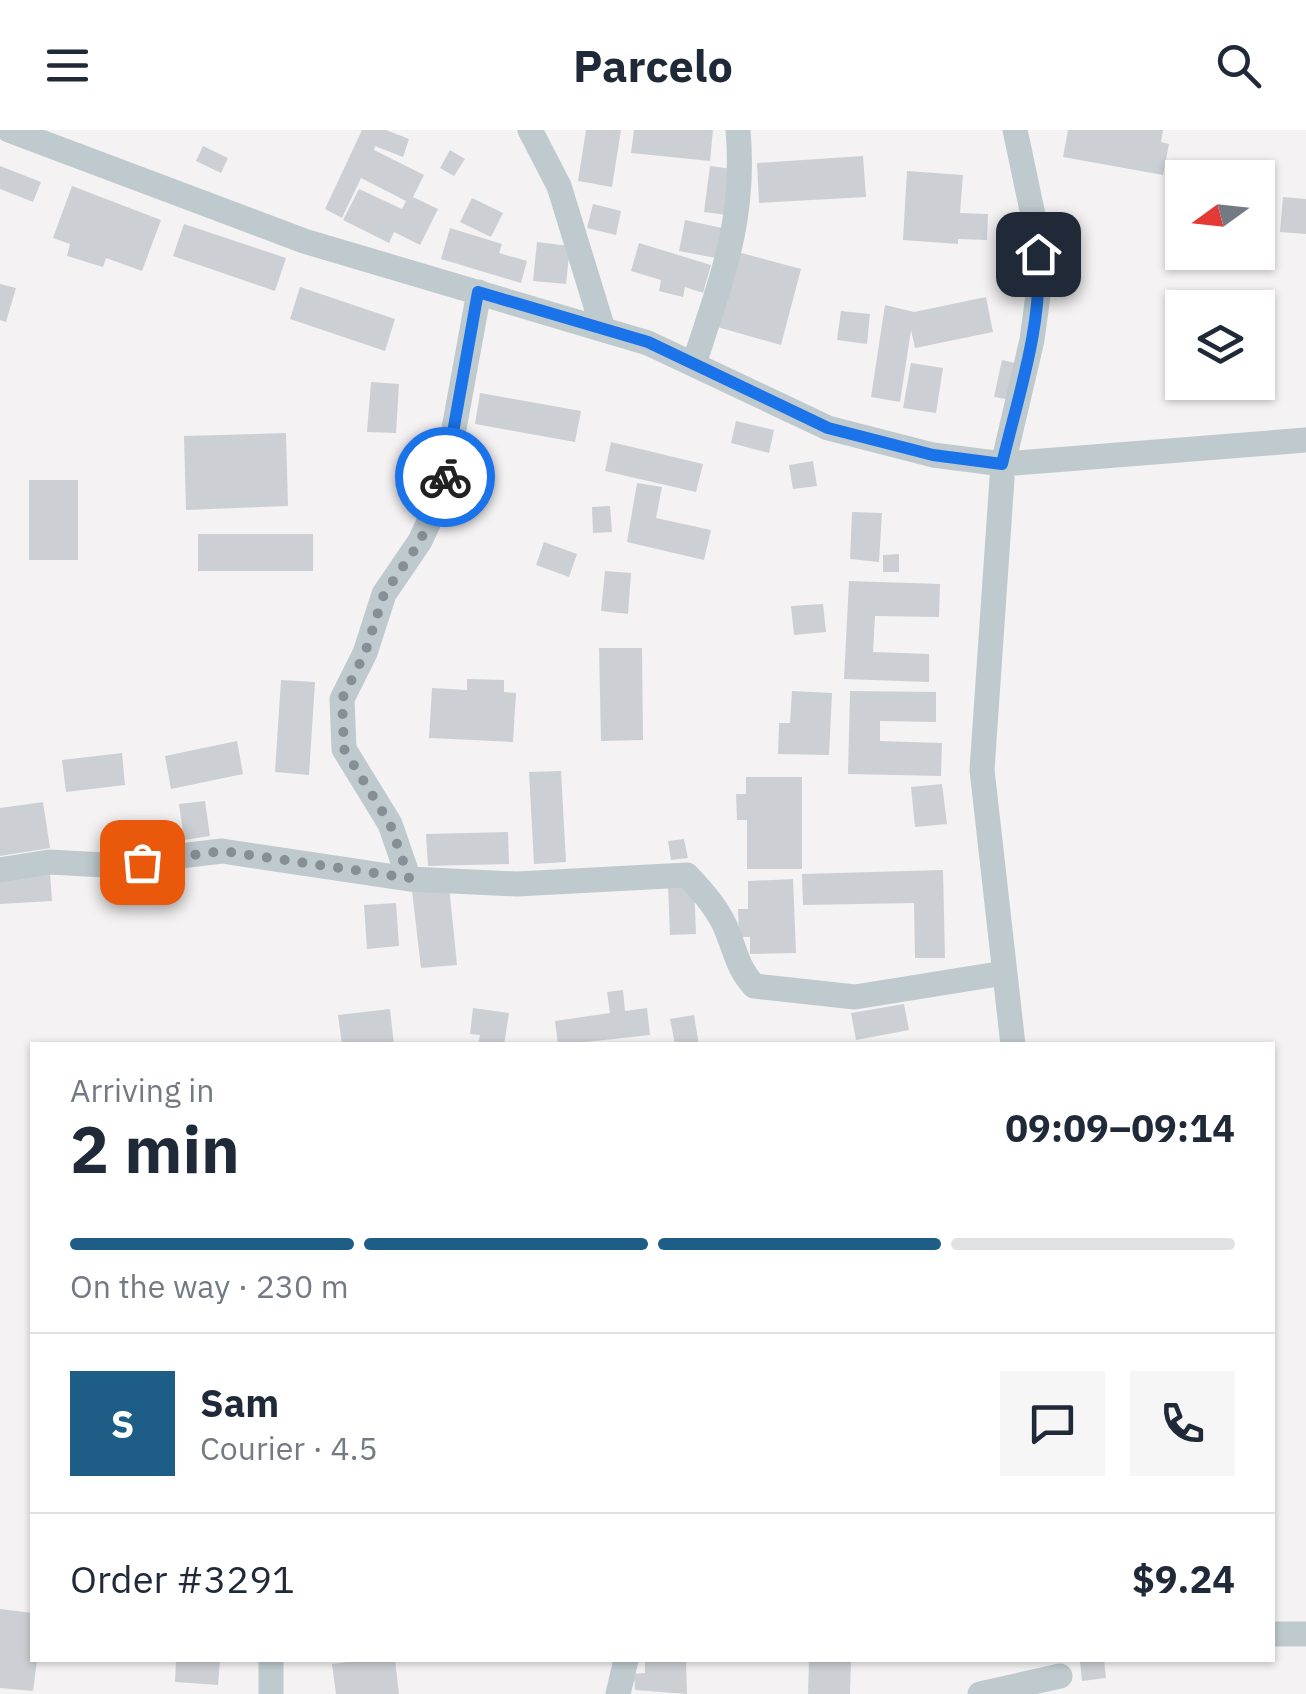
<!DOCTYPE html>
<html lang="en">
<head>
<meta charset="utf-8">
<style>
	:root { --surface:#fff; --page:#f6f6f7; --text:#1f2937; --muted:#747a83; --line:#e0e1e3; --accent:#1d5d86 }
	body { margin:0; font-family:"IBM Plex Sans",sans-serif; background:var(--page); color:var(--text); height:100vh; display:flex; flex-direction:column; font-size:38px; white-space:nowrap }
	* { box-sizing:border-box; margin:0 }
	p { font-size:32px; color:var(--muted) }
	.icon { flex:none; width:55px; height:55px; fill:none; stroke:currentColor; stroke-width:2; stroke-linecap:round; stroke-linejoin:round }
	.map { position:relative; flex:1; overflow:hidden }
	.side { position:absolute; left:30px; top:912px; width:1245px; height:620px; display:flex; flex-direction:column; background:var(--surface); border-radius:0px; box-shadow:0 2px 8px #0004 }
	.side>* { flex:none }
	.needle { width:65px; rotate:255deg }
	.tools { position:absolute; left:1165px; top:30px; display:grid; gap:20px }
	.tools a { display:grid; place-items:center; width:110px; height:110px; border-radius:0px; background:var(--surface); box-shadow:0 2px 8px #0004; font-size:50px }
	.pin { position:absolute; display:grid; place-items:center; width:85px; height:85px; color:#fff; margin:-42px; border-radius:20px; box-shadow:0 5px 15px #0006 }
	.courier { position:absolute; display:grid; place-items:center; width:100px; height:100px; margin:-50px; border:8px solid #1a73e8; border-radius:50%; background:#fff; color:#222; box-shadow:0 2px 12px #0007 }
	.headline em { font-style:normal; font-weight:700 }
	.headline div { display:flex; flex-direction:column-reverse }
	.headline { display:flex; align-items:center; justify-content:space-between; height:170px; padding:0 40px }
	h1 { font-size:65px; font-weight:700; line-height:75px }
	.bar { display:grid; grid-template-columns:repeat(4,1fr); gap:15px 10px; align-content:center; height:120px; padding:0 40px }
	.bar i { height:12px; border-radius:8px; background:var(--line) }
	.bar .current { background:var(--accent) }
	.bar p { grid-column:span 4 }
	.line { display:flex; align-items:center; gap:25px; padding:0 40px; border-top:2px solid var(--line) }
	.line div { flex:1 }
	.round { display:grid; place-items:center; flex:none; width:105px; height:105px; border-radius:0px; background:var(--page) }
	header { display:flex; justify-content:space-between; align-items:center; height:130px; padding:0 40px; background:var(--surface); font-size:45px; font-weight:700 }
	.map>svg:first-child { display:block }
</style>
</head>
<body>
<header><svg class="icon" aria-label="menu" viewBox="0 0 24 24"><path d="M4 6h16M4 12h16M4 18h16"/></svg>Parcelo<svg class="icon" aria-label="search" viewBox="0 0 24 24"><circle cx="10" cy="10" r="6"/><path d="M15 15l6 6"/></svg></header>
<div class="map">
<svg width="1306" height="1564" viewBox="0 0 1306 1564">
	<rect width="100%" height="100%" fill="#f4f2f3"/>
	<path fill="#ccd0d4" d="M362 0H386L409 9 403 27 375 16 374 20 424 45 413 67 438 79 420 115 394 102 389 113 343 90 359 59 402 79 406 71 361 48 342 88 325 79Z
		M586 0H621L612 57 578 51Z
		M634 0H713L710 31 631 23Z
		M1068 0H1163L1161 12 1169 14 1163 45 1063 27Z
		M203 16 228 28 221 43 196 31Z
		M450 20 465 29 454 46 440 38Z
		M863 26 866 67 759 73 757 33Z
		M0 36 41 52 33 72 0 59Z
		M710 36 732 39 727 85 704 82Z
		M907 41 963 45 960 83 988 84 987 110 958 109V114L903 110Z
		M72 56 161 90 142 141 106 128 103 137 67 126 70 114 53 108Z
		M1283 67 1306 69V104L1280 102Z
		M472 68 503 83 491 107 460 92Z
		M593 74 621 81 616 105 587 98Z
		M685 90 722 98 716 128 679 121Z
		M184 94 286 128 275 161 173 126Z
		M450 98 502 114 499 123 527 131 521 153 441 129Z
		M537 112 570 116 566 154 533 151Z
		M639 113 711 135 703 163 685 157 683 167 659 161 661 150 631 141Z
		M734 121 801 139 781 215 714 196Z
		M0 154 16 158 6 192 0 190Z
		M300 157 395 189 385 221 290 189Z
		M986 167 993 202 915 218 911 200 900 272 871 267 885 175 914 182Z
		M841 181 870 184 867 214 837 210Z
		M1002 230 1019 234 1011 270 994 267Z
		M911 233 943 238 936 283 903 278Z
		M371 252 399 254 396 303 367 302Z
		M480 263 581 281 575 312 475 294Z
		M736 291 774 300 769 323 731 313Z
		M286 303 288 376 186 380 184 306Z
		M611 312 703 334 696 362 605 341Z
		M813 331 817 356 793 359 789 335Z
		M29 350H78V430H29Z
		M637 353 662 357 656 388 711 400 704 430 627 412Z
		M610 376 612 402 593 403 592 377Z
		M852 382 882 383 879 432 850 429Z
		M198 404H313V441H198Z
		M544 412 577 424 569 447 536 435Z
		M899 424V442H883V425Z
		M605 441 631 443 628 484 601 481Z
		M849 451 940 454 939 487 875 486 873 522 929 524V552L844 549Z
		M823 474 826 502 794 505 791 476Z
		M599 518H642L643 610 601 611Z
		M467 549 504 550V562L516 563 513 612 429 608 432 558 467 560Z
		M281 550 315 552 309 645 275 642Z
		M792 561 832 563 829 625 778 624 779 593H790Z
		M850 561 936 562V592L880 591V611L942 613 941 646 848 644Z
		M237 611 243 644 171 659 165 626Z
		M122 623 125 655 66 662 62 630Z
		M561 641 566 732 534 734 529 642Z
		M746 647H802V739H747V690H737L736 664H746Z
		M942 654 947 694 915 697 911 657Z
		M205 671 210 706 184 710 179 674Z
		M43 672 50 718 0 726V678Z
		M508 702 509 734 428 736 426 704Z
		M684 709 688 728 671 730 668 711Z
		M943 740 945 828H915L914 773 803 775 802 744Z
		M50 744 52 771 0 774V747Z
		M793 749 796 823 750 824V807H739L738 779H748V751Z
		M694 754 696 804 670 805 668 755Z
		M449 756 457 835 421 838 412 761Z
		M396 773 399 816 367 819 364 775Z
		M623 860 625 881 647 878 650 905 558 915 555 891 610 883 607 862Z
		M904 874 909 900 856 910 851 883Z
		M473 878 509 883 504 915H478L480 905 470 904Z
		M390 879 394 915H342L338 885Z
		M694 885 699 915H675L670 889Z
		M0 1479 32 1483V1530H37L33 1561 0 1558Z
		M176 1530H220L218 1555 175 1552Z
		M364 1530H395L399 1564H336L332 1534Z
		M645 1530H686L687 1564 635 1560 634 1544 645 1543Z
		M809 1530H851L850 1564H808Z
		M1104 1530 1106 1548 1082 1551 1080 1531Z"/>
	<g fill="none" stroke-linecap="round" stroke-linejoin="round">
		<path stroke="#becace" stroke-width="25" d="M9 0 304 111 648 213 828 298 933 325 1003 334 1306 310
			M530 0 559 56 603 199
			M694 234C721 149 746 91 738 0
			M0 740 49 732 105 735 222 721 409 749 517 754 687 745C704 763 721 782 729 806 737 827 739 839 754 856L855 867 1004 843
			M409 749 390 694 344 619 342 569 365 523 384 464 420 411 442 364 479 162
			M1013 915 982 640 1003 334 1032 210 1040 150 1036 99 1015 0
			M1272 1504H1306
			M271 1564V1530
			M618 1564 626 1530
			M980 1564 1060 1546"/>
	</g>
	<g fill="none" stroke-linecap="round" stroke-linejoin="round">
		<path stroke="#868f93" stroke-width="10" stroke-dasharray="0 18" d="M142 732 222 721 409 748 390 694 344 619 342 569 365 523 384 464 420 412 445 347"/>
		<path stroke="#1a73e8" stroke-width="12" d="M445 347 478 162 648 212 828 298 933 325 1002 334C1018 266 1043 195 1038 124"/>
	</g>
</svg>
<div class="tools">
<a><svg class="needle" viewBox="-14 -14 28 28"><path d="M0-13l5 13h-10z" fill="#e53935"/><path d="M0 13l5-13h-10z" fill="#747a83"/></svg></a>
<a><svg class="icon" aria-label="layers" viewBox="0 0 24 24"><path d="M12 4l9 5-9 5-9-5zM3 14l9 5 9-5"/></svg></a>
</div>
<div class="pin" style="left:142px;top:732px;background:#ea580c"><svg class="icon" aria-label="bag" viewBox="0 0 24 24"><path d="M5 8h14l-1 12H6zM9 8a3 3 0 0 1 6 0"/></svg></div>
<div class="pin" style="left:1038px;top:124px;background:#1f2937"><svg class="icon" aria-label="home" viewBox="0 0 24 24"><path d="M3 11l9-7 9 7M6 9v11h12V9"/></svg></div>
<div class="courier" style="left:445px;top:347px"><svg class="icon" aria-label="bike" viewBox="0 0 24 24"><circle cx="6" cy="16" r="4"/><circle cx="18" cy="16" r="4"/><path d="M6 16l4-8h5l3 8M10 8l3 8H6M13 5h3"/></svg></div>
<section class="side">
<div class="headline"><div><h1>2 min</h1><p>Arriving in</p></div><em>09:09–09:14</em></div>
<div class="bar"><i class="current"></i><i class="current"></i><i class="current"></i><i></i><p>On the way · 230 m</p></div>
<div class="line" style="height:180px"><b class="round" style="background:var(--accent);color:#fff">S</b><div><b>Sam</b><p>Courier · 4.5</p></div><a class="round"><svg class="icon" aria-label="chat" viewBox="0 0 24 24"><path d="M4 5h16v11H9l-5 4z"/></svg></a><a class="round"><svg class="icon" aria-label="phone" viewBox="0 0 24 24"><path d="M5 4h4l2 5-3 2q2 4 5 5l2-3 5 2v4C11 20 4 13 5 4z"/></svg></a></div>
<div class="line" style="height:130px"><div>Order #3291</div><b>$9.24</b></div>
</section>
</div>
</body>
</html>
